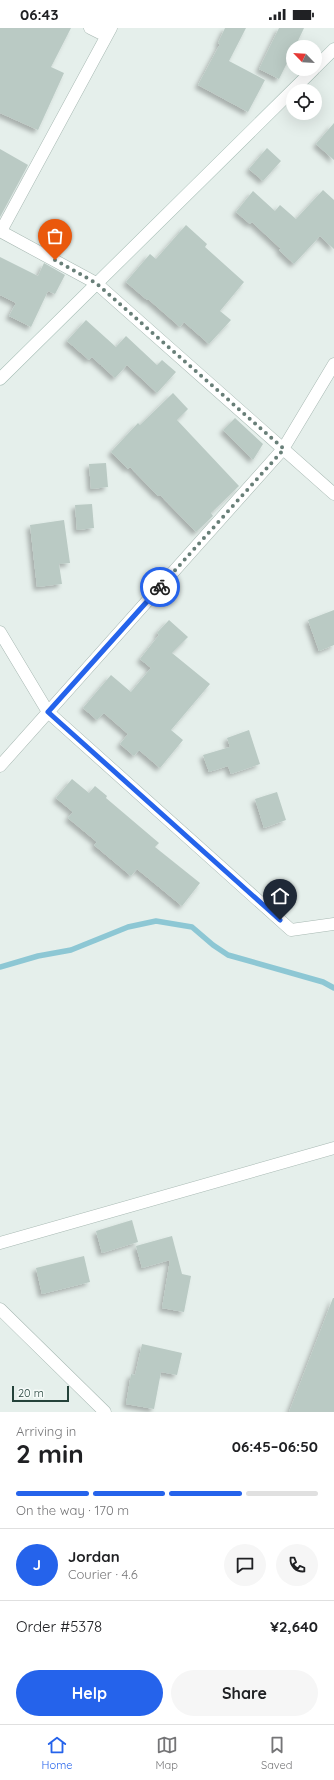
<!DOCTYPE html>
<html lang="en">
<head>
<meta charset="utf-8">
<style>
	:root { --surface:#fff; --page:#f6f6f6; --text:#202124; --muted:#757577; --line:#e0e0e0; --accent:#2563eb }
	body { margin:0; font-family:Quicksand,sans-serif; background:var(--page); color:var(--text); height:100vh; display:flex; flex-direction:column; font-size:15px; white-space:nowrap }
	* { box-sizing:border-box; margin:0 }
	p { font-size:13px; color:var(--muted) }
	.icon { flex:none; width:22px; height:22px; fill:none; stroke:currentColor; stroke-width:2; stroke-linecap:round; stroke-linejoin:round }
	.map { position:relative; height:1384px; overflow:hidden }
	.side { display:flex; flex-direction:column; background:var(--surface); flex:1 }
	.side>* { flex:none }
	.needle { width:26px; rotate:295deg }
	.controls { position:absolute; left:286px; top:12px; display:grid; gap:8px }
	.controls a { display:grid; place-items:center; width:36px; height:36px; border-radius:50%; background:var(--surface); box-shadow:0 4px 16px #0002; font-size:20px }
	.scale { position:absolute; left:12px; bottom:10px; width:57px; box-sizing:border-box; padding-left:4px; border:2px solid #24423a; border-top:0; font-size:11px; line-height:14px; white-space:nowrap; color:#24423a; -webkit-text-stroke:3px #f6fbf9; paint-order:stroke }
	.pin { position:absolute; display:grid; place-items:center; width:34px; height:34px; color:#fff; margin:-41px -17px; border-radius:50% 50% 50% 0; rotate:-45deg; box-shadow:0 0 4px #0007 }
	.pin .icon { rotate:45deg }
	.courier { position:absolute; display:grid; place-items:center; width:40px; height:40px; margin:-20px; border:3px solid #2563eb; border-radius:50%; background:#fff; color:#222; box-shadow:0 1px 5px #0007 }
	.headline em { font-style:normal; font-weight:800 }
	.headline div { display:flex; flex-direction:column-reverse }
	.headline { display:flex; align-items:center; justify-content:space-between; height:68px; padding:0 16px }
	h1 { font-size:26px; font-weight:800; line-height:30px }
	.bar { display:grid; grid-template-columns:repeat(4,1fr); gap:6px 4px; align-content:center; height:48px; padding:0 16px }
	.bar i { height:5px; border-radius:3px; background:var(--line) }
	.bar .current { background:var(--accent) }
	.bar p { grid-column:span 4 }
	.line { display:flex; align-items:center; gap:10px; padding:0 16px; border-top:1px solid var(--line) }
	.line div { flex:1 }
	.round { display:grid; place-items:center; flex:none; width:42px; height:42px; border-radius:21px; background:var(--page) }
	.cta { display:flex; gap:8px; margin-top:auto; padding:8px 16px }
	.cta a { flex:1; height:46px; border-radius:24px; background:var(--accent); color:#fff; font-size:16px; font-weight:800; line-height:46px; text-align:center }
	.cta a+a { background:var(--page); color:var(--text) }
	.status { display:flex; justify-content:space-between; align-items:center; height:28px; padding:0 20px; background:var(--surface); direction:ltr }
	.status svg { height:11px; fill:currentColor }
	.tabs { display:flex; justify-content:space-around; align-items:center; height:56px; border-top:1px solid var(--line); background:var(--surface); font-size:11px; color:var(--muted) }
	.tabs a { display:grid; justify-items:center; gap:2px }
	.tabs .current { color:var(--accent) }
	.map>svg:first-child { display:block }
</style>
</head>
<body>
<div class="status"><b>06:43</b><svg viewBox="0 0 49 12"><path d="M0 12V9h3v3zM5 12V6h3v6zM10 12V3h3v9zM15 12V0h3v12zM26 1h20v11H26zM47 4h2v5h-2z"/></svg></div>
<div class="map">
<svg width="334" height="1384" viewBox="0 0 334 1384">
	<defs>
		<filter id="shadow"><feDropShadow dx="-3.5" dy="3.5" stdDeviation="2" flood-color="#0004"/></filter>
	</defs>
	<rect width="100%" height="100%" fill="#e5efeb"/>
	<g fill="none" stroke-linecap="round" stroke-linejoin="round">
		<path stroke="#8dc7d4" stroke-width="5.5" d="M0 939 38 928 71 922 128 899 156 893 192 899 213 917 228 927 323 954 334 960"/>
	</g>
	<path fill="#bacac4" filter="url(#shadow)" d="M0 0H71L51 39 64 45 38 102 0 85Z
		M225 0H246L229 33 265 52 248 84 198 57 220 16 218 15Z
		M279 0H304L295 19H293V23L279 51 259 41Z
		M334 95V132L316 116Z
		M267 120 281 133 263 153 249 141Z
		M0 121 28 137 0 189Z
		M323 162 334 172V221L320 208 294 236 279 222 281 221 252 194 250 196 236 184 253 163 275 183 280 177 296 191Z
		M186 197 207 216 205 219 244 254 220 283 231 292 209 316 184 294 180 299 148 271 147 272 126 254 150 226 156 231Z
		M0 229 38 248 44 235 65 247 55 266 48 263 31 299 9 288 16 275 0 267Z
		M86 292 116 319 126 308 157 337 162 332 176 344 157 365 127 337 115 350 92 329 89 332 67 313Z
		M173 365 188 381 177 392 239 458 211 485 213 488 196 504 160 467 158 468 130 439 128 441 111 424 138 395 140 397Z
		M235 390 263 416 253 432 223 402Z
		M106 435 108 459 91 461 89 436Z
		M92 476 94 500 77 502 75 477Z
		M64 492 70 535 59 536 62 556 37 559 30 497Z
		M334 582V617L319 623 308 592Z
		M169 592 188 609 172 625 210 656 171 702 183 712 160 740 139 722 134 728 120 716 128 706 104 685 97 692 83 680 111 647 131 664 151 640 140 631 159 607 157 605Z
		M249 702 260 736 231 746 228 738 209 744 203 727 230 719 227 710Z
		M72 751 89 765 95 758 107 768 106 770 159 815 155 819 200 855 182 878 137 841 131 848 94 817 97 814 68 790 73 784 56 770Z
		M277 764 286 792 264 800 255 771Z
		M132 1192 138 1214 102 1225 96 1203Z
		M172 1208 182 1246 191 1248 184 1284 162 1280 170 1232 142 1240 136 1218Z
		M84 1228 90 1254 42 1266 36 1240Z
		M333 1270H334V1384H289Z
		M142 1316 182 1325 177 1347 161 1344 154 1381 126 1376 131 1346 135 1347Z"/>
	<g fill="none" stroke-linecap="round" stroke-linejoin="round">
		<g stroke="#a7b8b2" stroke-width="13">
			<path id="street" d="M90 0 106 8
				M0 203 96 255 334 466
				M1 203 111 0
				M0 604 48 684 291 902 334 896
				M0 738 283 421 334 336
				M0 1215 334 1120
				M0 1281 105 1384"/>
		</g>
		<g stroke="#a3bbb3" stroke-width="13">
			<path id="secondary" d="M315 40 334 21
				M0 351 314 41"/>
		</g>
		<use href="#street" stroke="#fff" stroke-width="12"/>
		<use href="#secondary" stroke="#fff" stroke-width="12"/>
	</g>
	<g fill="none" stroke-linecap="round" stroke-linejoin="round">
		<path stroke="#687f78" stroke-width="4" stroke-dasharray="0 7.2" d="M55 232 96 255 284 421 160 559"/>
		<path stroke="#2563eb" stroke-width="5" d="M160 559 48 684 280 892"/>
	</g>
</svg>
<div class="controls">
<a><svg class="needle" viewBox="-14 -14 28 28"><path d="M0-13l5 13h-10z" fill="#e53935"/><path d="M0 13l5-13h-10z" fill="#757577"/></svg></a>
<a><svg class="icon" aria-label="locate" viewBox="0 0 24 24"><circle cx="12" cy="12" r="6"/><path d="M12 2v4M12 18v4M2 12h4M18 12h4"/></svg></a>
</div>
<div class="scale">20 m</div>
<div class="pin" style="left:55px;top:232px;background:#ea580c"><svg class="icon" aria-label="bag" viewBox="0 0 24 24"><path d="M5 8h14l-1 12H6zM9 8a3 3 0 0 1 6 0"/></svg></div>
<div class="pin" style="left:280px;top:892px;background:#1f2937"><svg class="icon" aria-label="home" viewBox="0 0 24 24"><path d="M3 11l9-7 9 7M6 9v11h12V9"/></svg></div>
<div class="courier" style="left:160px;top:559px"><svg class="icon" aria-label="bike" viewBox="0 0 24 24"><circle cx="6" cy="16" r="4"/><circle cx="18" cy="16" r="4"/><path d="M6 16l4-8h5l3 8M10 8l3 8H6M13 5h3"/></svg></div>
</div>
<section class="side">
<div class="headline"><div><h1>2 min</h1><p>Arriving in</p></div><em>06:45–06:50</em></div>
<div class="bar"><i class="current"></i><i class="current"></i><i class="current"></i><i></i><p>On the way · 170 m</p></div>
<div class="line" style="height:72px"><b class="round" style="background:var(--accent);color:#fff">J</b><div><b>Jordan</b><p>Courier · 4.6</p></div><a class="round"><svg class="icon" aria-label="chat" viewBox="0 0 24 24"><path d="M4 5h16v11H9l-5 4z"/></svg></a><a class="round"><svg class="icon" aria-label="phone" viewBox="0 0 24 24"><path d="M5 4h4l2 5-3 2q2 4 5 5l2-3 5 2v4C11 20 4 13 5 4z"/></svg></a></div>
<div class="line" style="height:52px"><div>Order #5378</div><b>¥2,640</b></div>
<div class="cta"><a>Help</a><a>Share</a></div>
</section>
<nav class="tabs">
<a class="current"><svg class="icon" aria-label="home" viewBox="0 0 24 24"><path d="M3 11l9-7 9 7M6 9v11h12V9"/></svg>Home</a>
<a><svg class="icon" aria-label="map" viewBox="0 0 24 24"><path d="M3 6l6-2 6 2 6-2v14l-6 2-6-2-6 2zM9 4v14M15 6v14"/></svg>Map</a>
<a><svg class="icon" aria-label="saved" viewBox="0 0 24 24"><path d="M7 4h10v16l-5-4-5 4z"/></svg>Saved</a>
</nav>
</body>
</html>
